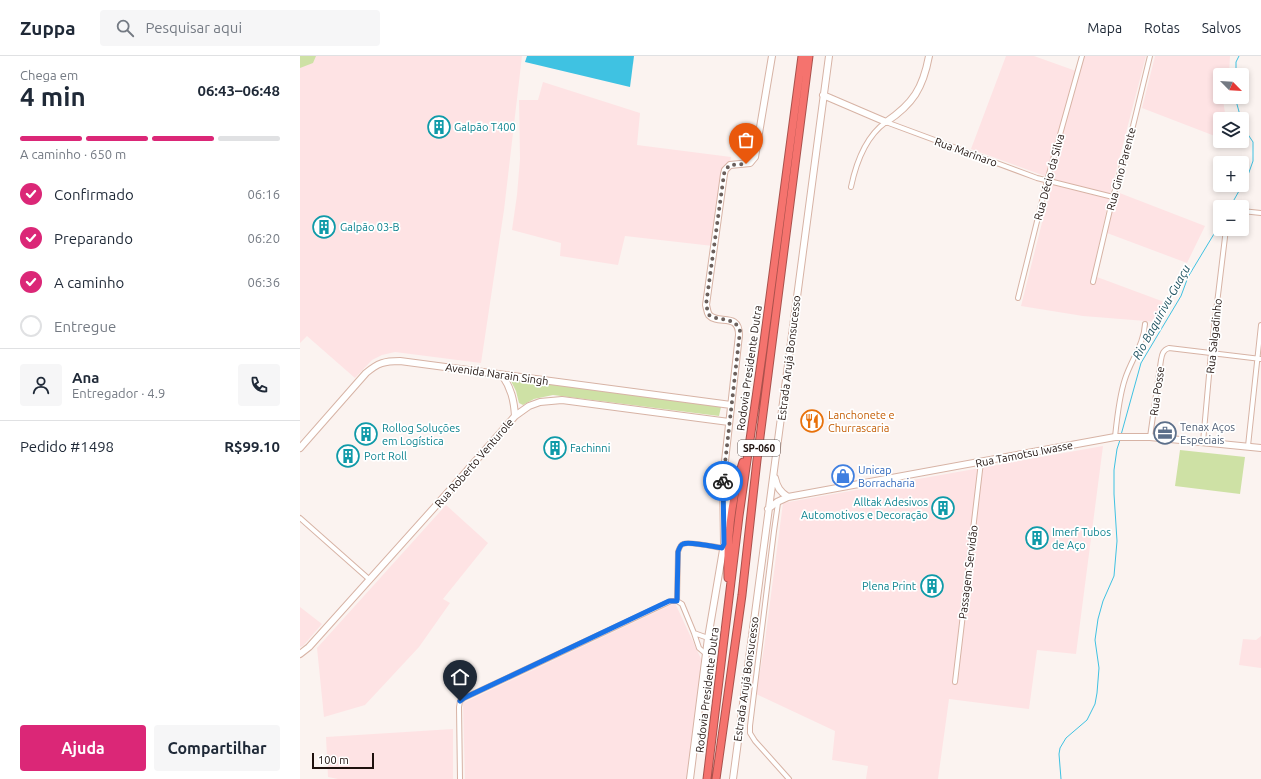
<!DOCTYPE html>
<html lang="pt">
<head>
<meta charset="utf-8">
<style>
	:root { --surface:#fff; --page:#f6f6f7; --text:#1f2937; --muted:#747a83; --line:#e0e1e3; --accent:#db2777 }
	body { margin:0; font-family:Ubuntu,sans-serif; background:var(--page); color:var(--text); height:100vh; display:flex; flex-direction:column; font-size:15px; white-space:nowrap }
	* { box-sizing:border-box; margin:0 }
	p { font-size:13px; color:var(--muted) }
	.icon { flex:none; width:22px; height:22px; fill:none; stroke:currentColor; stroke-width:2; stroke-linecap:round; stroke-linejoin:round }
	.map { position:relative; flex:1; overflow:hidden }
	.panel { display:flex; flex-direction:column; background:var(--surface); width:300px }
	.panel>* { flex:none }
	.needle { width:26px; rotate:114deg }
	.controls { position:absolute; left:913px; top:12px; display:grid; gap:8px }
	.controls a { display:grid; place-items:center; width:36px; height:36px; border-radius:4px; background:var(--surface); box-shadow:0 2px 6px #0003; font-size:20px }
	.scale { position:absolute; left:12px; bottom:10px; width:62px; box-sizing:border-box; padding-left:4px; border:2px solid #1e110d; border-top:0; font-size:11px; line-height:14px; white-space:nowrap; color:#1e110d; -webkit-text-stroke:3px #fff; paint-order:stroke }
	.pin { position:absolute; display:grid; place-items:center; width:34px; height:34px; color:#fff; margin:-41px -17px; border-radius:50% 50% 50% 0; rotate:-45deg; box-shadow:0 0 4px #0007 }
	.pin .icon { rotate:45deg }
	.courier { position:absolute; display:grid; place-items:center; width:40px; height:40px; margin:-20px; border:3px solid #1a73e8; border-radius:50%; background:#fff; color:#222; box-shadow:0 1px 5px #0007 }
	.overview em { font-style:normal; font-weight:700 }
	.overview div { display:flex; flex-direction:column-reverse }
	.overview { display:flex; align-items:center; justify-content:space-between; height:68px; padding:0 20px }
	h1 { font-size:26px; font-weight:700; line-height:30px }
	.bar { display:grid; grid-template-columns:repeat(4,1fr); gap:6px 4px; align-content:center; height:48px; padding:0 20px }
	.bar i { height:5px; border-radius:3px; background:var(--line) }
	.bar .on { background:var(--accent) }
	.bar p { grid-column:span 4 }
	.line { display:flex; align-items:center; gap:10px; padding:0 20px; border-top:1px solid var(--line) }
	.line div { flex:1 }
	.round { display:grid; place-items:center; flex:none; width:42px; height:42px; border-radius:4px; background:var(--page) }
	ol { padding:0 20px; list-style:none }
	li { display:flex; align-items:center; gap:12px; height:44px }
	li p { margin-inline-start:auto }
	li .icon { padding:4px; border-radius:50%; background:var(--accent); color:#fff; stroke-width:4 }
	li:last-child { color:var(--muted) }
	li i { width:22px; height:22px; border:2px solid var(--line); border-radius:50% }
	.button { display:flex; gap:8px; margin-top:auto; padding:8px 20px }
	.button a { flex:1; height:46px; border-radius:4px; background:var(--accent); color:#fff; font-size:16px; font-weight:700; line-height:46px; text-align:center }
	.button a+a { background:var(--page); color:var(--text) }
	header { display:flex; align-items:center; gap:24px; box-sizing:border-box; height:56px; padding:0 20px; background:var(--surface); border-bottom:1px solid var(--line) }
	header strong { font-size:19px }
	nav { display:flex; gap:22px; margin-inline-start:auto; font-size:14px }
	.search { width:280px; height:36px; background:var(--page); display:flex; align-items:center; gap:10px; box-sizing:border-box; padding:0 14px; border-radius:4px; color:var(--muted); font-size:15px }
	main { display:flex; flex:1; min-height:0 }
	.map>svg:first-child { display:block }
</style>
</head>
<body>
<header>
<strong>Zuppa</strong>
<div class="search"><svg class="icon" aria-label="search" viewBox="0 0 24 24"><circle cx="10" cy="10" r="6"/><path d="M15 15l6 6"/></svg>Pesquisar aqui</div>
<nav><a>Mapa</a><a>Rotas</a><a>Salvos</a></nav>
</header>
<main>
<section class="panel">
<div class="overview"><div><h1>4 min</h1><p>Chega em</p></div><em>06:43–06:48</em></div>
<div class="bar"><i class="on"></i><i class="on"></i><i class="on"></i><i></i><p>A caminho · 650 m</p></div>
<ol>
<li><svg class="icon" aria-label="check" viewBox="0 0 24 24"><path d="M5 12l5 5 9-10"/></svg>Confirmado<p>06:16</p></li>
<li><svg class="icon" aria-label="check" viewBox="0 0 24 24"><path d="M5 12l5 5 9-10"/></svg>Preparando<p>06:20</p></li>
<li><svg class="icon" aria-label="check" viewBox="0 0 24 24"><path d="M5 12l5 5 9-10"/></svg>A caminho<p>06:36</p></li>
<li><i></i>Entregue</li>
</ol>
<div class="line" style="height:72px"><a class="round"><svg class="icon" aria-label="person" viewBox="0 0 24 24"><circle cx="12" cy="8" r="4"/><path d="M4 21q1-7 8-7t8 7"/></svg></a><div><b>Ana</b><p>Entregador · 4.9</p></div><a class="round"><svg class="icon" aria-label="phone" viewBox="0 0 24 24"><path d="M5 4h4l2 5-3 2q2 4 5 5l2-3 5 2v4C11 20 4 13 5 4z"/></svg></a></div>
<div class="line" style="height:52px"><div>Pedido #1498</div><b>R$99.10</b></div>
<div class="button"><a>Ajuda</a><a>Compartilhar</a></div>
</section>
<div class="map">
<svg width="961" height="723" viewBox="0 0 961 723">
	<rect width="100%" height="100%" fill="#fbf3f0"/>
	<path fill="#fee3e4" d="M0 0H222L204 154 181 307 95 296 82 299 72 304 55 322 7 280 0 287Z
		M706 0H734L776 15 780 0H846L811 134 796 201 801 202 797 221 867 247 858 266 783 260 721 250 753 123 671 93Z
		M855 0H930L929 19H920V41H928L923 44 926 63H920V82L842 52Z
		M243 26 340 57 337 89 431 101 430 107 425 113 413 190 325 180 318 209 260 200 261 187 212 174 217 139 220 103 219 44H238Z
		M817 136 905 170 887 207 807 177Z
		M803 390 776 598 737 594 729 653 649 643 638 723H566L568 710 532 704 535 675 456 638 464 592 483 447Z
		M146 449 188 487 143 543 150 547 119 591 65 649 24 661 17 592Z
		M375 547 403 607 388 723H165L163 647Z
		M0 551 22 568 3 590 0 591Z
		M961 580V612L939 609 943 583 956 584Z
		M153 673V723H38L28 721 26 681Z"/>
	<path fill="#cee1a5" d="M0 0H16L13 7 0 12Z
		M210 323 421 351 419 360 253 339 234 343 223 349 219 347 216 335Z
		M880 394 945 401 940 438 875 430Z"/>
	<path fill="#3fc2e2" d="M227 0H334L330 31 225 6Z"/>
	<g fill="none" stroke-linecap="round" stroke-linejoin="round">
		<path stroke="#3fc2e2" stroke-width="1" d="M936 19V6L939 0
			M935 41 941 63
			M930 151 948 119 953 105V86L945 74 942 66
			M821 379 841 307 881 240 888 221 920 168
			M761 723 759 698 760 692 766 682 787 664 795 648 797 637 799 612 795 584 798 563 803 545 814 520 817 485 814 438V414L817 393 820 384"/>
		<g stroke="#d7b3a5" stroke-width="6">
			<path id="street" d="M551 131C556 107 565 81 586 66L737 122 813 141
				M942 155 961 157
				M793 226 813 141 833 70 850 0
				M718 242 747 125 782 0
				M815 381C817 362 819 341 825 323 831 304 844 288 845 268
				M850 381 861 304C862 298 863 294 869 292L961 303
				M903 386 911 297 926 173
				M948 390 961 269
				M480 444 478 447 474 475 450 670V677L455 685 489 723
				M0 462 70 524
				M377 545 378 496C379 493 380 489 383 488 388 485 415 491 422 492
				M394 577 408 582
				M655 626 681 406
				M160 723 159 651 160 645 164 642 371 545H377L382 548 394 577 399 592 406 598"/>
		</g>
		<g stroke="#d7b3a5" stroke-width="8">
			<path id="secondary" d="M523 39 586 66C613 48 623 32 629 0
				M202 319C211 332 214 344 215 360
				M0 392 66 317C78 307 84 305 100 305L431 349
				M475 422C477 431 480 436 488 441
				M423 433 429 439 427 468
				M468 453 477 446 488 441 815 381H850L961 392
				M0 598 9 591 150 434 215 360 229 350 240 346 262 344 429 366
				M390 723 408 582 424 488 423 423 439 279C439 256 418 269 409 259 407 256 407 252 406 249L424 118 425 114 430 109 450 107 455 101 472 0
				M433 723 529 0"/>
		</g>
		<g stroke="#aa514c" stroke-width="9">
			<path id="highway" d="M423 423 428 426 437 424
				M428 522C427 484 431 443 443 406
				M407 723 439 460 463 293 502 0
				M416 723 442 539 457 404 509 0"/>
		</g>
		<use href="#street" stroke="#fff" stroke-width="4"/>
		<use href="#secondary" stroke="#fff" stroke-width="6"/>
		<use href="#highway" stroke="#f5736e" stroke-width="7"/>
	</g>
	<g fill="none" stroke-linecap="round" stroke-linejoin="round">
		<path stroke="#6b605c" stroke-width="4" stroke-dasharray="0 7.2" d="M423 425 440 275C435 260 420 266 409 259L406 249 424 118 425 114 430 109 446 108"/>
		<path stroke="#1a73e8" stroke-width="5" d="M160 645 164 642 369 545H377L378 496C379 493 380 489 383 488 389 485 415 491 422 492L424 488 423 425"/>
	</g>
	<defs>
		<g id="building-ring" transform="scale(1.15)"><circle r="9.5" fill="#fff" stroke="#0f9aa8" stroke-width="1.5"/><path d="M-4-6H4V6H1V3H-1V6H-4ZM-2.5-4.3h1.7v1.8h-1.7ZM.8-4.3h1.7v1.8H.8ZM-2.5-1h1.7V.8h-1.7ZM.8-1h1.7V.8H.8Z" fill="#0f9aa8"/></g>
		<g id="restaurant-ring" transform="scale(1.15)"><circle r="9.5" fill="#fff" stroke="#e8710a" stroke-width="1.5"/><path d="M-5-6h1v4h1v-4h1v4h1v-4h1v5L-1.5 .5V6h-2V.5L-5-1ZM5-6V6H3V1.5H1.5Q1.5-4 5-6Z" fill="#e8710a"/></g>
		<g id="office-ring" transform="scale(1.15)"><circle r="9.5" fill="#fff" stroke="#5c6f8a" stroke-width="1.5"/><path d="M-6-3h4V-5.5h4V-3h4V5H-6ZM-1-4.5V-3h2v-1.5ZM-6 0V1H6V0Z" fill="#5c6f8a"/></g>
		<g id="shop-ring" transform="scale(1.15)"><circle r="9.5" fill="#fff" stroke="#3f7fe0" stroke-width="1.5"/><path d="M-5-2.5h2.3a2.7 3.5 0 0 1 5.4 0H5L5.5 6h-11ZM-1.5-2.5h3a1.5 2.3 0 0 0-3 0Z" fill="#3f7fe0"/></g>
	</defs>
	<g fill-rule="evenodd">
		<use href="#building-ring" x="139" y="71"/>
		<use href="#building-ring" x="24" y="171"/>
		<use href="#restaurant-ring" x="512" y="365"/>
		<use href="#office-ring" x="865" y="377"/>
		<use href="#building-ring" x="66" y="378"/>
		<use href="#building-ring" x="255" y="392"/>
		<use href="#building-ring" x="48" y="400"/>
		<use href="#shop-ring" x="543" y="420"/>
		<use href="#building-ring" x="643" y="452"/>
		<use href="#building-ring" x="737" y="482"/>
		<use href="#building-ring" x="632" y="530"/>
	</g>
	<g text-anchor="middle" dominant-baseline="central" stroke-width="3.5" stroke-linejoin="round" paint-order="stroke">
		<rect fill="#fff" stroke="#625856" stroke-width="1" x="438" y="384" width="42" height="16" rx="3"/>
		<g font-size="10" font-weight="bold" fill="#1e110d">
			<text x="459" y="392">SP-060</text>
		</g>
		<g font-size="11" fill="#0d838f" stroke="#fff" text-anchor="start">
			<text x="154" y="71">Galpão T400</text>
			<text x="40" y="171">Galpão 03-B</text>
			<text x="82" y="372">Rollog Soluções<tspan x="82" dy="13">em Logística</tspan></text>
			<text x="270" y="392">Fachinni</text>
			<text x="64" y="400">Port Roll</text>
			<text x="628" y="446" text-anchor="end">Alltak Adesivos<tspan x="628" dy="13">Automotivos e Decoração</tspan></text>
			<text x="752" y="476">Imerf Tubos<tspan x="752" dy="13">de Aço</tspan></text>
			<text x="616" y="530" text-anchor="end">Plena Print</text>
		</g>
		<g font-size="11" fill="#1e110d" stroke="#fff">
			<text transform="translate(666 96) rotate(20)">Rua Marinaro</text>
			<text transform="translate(821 113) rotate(-75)">Rua Gino Parente</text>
			<text transform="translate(749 121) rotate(-75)">Rua Décio da Silva</text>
			<text transform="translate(914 280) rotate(-84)">Rua Salgadinho</text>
			<text transform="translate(489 302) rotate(-83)">Estrada Arujá Bonsucesso</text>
			<text transform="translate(449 312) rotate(-82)">Rodovia Presidente Dutra</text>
			<text transform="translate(197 318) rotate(8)">Avenida Narain Singh</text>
			<text transform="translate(857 335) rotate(-82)">Rua Posse</text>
			<text transform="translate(724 398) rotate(-11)">Rua Tamotsu Iwasse</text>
			<text transform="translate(174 407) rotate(-49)">Rua Roberto Venturole</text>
			<text transform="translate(668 516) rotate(-83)">Passagem Servidão</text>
			<text transform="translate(446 623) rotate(-82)">Estrada Arujá Bonsucesso</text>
			<text transform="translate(407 634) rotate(-83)">Rodovia Presidente Dutra</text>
		</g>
		<g font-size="11" fill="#c56008" stroke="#fff" text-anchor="start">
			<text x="528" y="359">Lanchonete e<tspan x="528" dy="13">Churrascaria</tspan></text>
		</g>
		<g font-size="11" fill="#4e5e75" stroke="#fff" text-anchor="start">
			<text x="880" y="371">Tenax Aços<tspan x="880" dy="13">Especiais</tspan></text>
		</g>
		<g font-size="11" fill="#366cbe" stroke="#fff" text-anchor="start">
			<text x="558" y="414">Unicap<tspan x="558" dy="13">Borracharia</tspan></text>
		</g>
		<g font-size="12" font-style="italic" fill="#1c515f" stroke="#fff">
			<text transform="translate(861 256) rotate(-61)">Rio Baquirivu-Guaçu</text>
		</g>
	</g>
</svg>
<div class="controls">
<a><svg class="needle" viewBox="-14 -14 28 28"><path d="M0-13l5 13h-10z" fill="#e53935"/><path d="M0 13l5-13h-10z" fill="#747a83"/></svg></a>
<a><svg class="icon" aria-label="layers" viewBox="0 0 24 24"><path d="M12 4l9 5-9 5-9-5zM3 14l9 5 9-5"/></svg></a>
<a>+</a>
<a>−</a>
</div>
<div class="scale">100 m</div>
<div class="pin" style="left:446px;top:108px;background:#ea580c"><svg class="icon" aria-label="bag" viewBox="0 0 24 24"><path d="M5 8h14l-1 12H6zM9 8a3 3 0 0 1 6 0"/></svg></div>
<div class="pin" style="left:160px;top:645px;background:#1f2937"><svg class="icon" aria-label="home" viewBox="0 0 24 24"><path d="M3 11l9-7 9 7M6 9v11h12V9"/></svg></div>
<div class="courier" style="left:423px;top:425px"><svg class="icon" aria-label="bike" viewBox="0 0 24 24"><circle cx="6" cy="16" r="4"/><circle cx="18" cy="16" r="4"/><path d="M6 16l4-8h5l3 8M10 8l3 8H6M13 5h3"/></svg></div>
</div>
</main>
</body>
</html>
